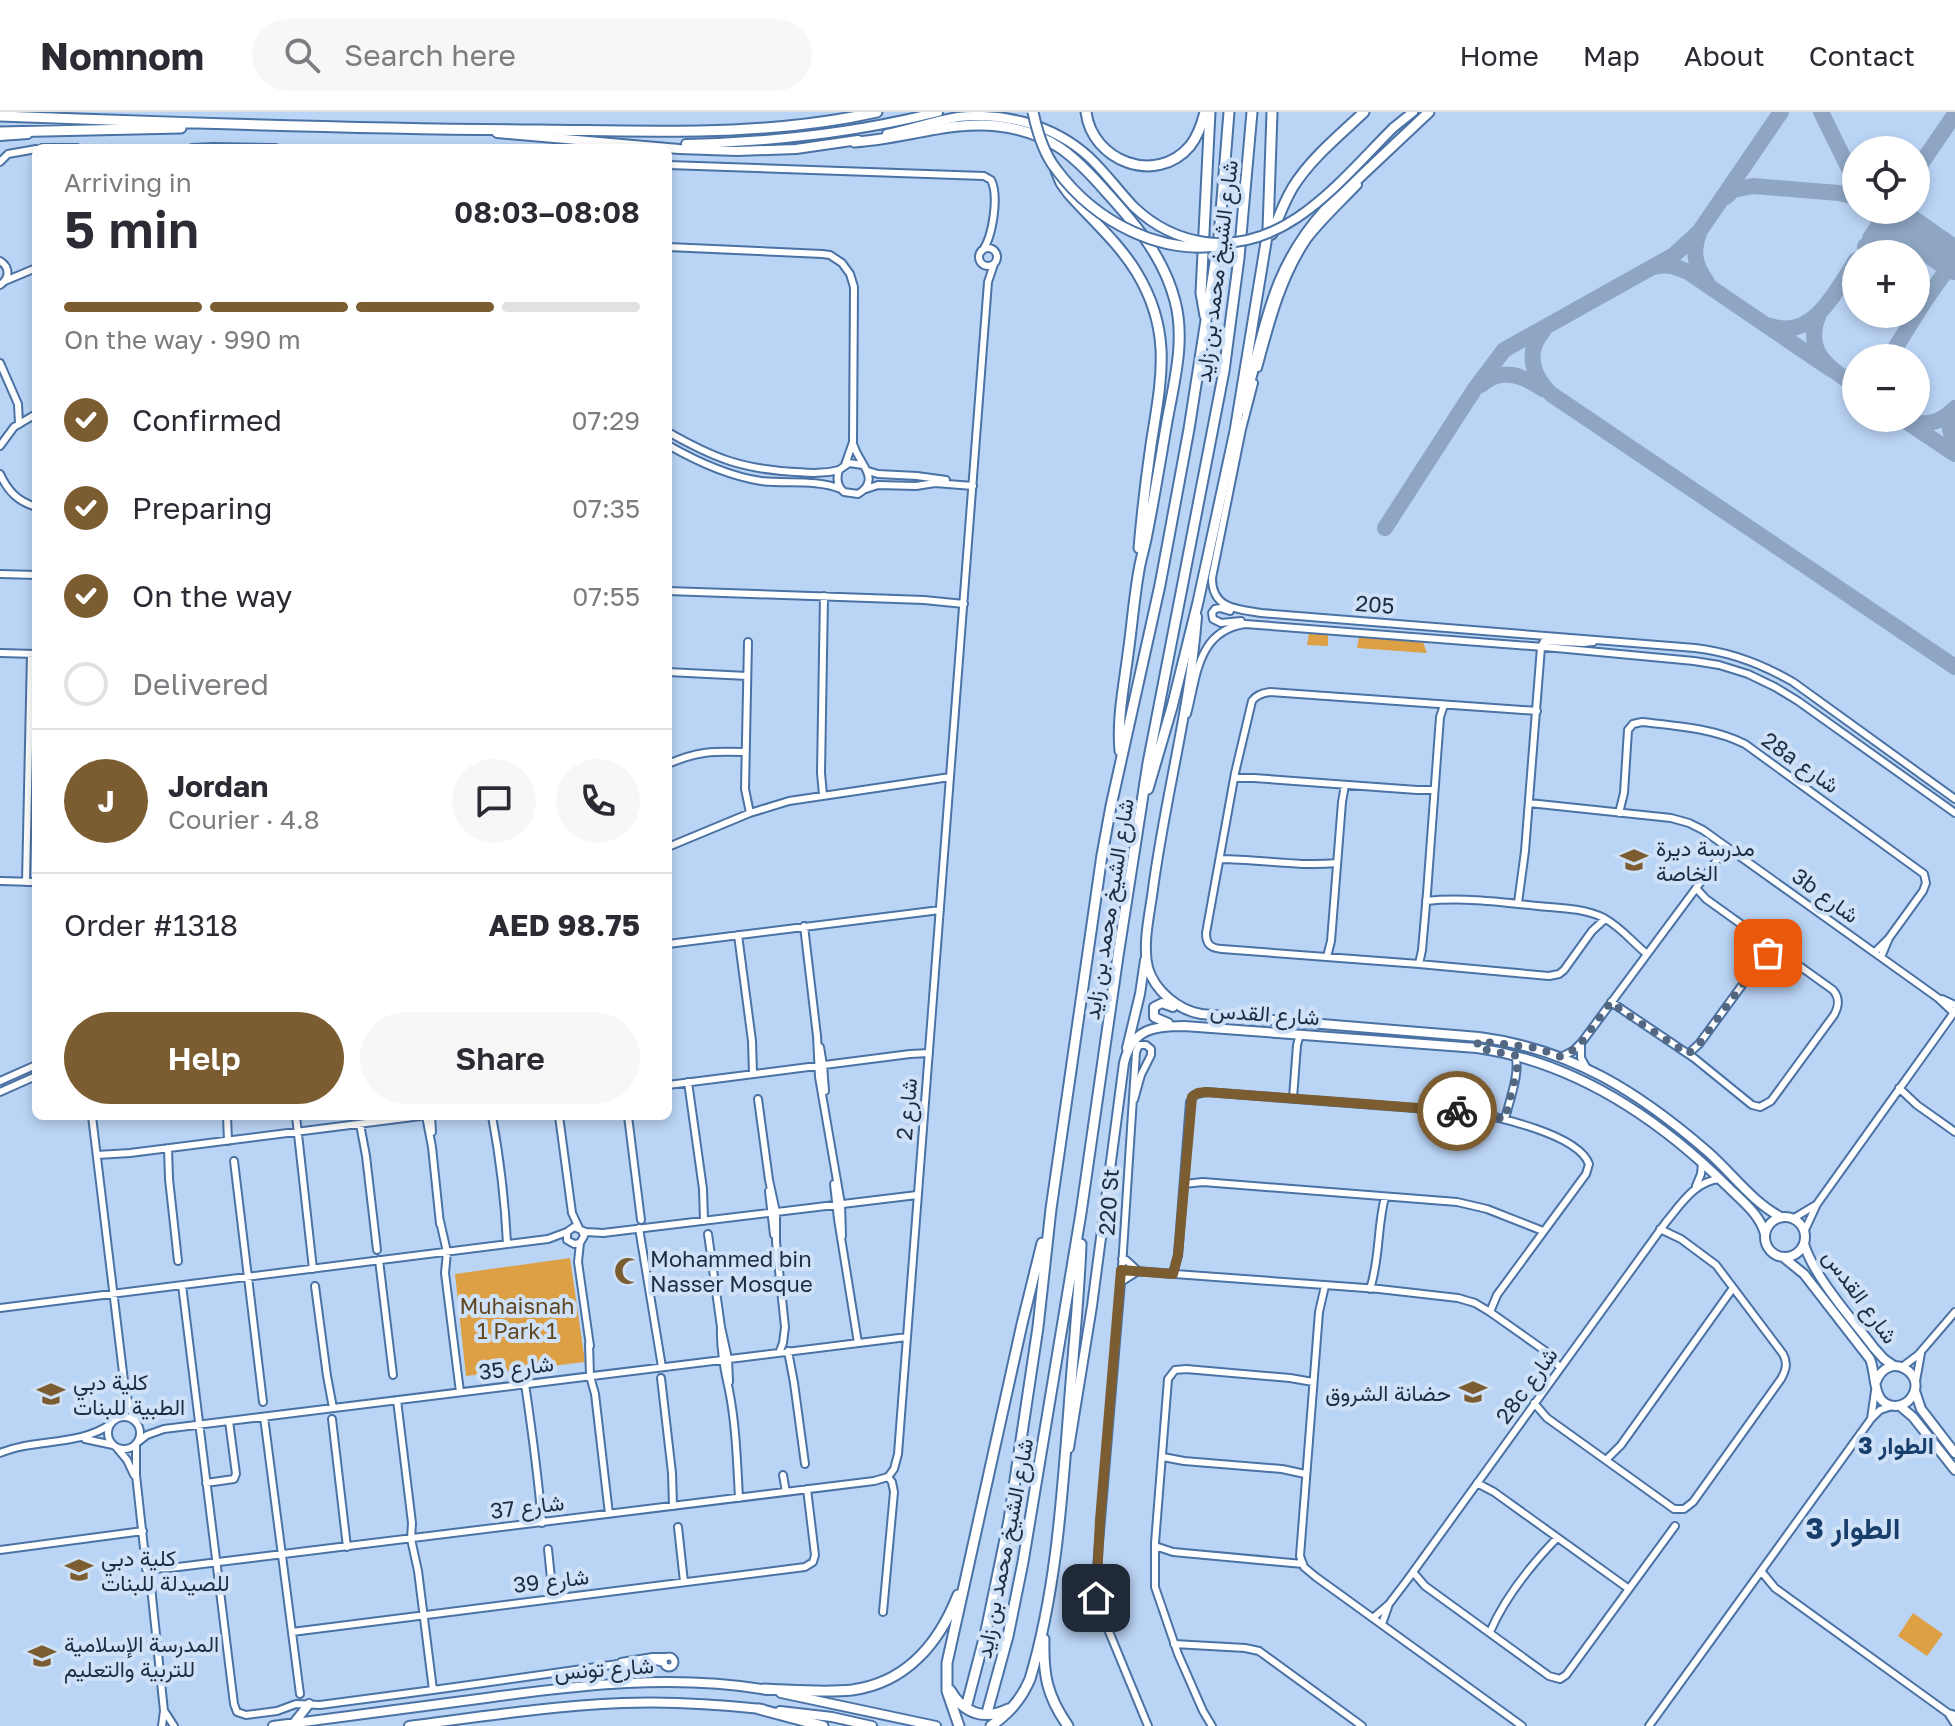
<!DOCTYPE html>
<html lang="en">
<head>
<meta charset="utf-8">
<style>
	:root { --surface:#fff; --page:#f7f7f7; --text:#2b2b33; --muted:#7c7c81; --line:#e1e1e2; --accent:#7c5d32 }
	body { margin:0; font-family:"Golos Text",Vazirmatn,sans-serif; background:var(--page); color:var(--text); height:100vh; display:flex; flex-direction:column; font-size:30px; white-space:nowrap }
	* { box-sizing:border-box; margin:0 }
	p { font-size:26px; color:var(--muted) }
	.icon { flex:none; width:44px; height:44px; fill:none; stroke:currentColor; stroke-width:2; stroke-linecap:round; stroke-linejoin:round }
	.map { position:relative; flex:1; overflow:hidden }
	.panel { position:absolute; left:32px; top:32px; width:640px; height:976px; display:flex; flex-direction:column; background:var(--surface); border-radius:12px; box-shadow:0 4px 12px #0003 }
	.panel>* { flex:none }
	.controls { position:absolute; left:1842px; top:24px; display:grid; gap:16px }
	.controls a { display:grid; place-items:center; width:88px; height:88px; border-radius:50%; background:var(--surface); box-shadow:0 4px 12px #0003; font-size:40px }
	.pin { position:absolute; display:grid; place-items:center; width:68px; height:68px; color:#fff; margin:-34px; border-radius:16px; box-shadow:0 4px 12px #0006 }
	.courier { position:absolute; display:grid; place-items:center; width:80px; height:80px; margin:-40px; border:6px solid #7c5d32; border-radius:50%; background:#fff; color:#222; box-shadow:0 2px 10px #0007 }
	.overview em { font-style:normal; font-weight:600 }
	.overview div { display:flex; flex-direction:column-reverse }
	.overview { display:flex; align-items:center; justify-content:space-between; height:136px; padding:0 32px }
	h1 { font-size:52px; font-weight:600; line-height:60px }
	.bar { display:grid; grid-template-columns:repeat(4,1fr); gap:12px 8px; align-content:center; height:96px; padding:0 32px }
	.bar i { height:10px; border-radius:6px; background:var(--line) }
	.bar .on { background:var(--accent) }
	.bar p { grid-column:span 4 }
	.line { display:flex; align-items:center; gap:20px; padding:0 32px; border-top:2px solid var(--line) }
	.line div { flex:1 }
	.round { display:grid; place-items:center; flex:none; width:84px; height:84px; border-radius:42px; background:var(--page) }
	ol { padding:0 32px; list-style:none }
	li { display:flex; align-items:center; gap:24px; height:88px }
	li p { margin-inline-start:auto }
	li .icon { padding:8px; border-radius:50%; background:var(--accent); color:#fff; stroke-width:4 }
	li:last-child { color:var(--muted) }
	li i { width:44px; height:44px; border:4px solid var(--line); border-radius:50% }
	.button { display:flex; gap:16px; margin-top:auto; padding:16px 32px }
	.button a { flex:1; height:92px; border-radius:48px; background:var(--accent); color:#fff; font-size:32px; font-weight:600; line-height:92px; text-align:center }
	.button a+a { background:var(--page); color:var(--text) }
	header { display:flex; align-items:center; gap:48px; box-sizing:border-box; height:112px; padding:0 40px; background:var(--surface); border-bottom:2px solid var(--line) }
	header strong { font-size:38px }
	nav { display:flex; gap:44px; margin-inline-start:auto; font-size:28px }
	.search { width:560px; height:72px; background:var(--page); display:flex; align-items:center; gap:20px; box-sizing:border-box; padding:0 28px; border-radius:44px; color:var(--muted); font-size:30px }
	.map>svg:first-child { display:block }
</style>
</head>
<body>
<header>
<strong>Nomnom</strong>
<div class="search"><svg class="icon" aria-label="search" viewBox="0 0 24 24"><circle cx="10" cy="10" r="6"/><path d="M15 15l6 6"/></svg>Search here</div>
<nav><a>Home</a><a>Map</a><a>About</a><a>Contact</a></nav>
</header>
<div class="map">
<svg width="1955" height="1614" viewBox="0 0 1955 1614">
	<rect width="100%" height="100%" fill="#bad4f5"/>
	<path fill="#dda044" d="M1309 521 1328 522V534L1307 533Z
		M1359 525 1423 530 1427 541 1357 536Z
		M570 1146 585 1250 466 1264 455 1162Z
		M1913 1501 1943 1522 1927 1544 1898 1524Z"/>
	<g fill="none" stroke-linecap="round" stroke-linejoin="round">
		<path stroke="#8ea6c4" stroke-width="16" d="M1821 0 1856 71
			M1916 59 1955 2
			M1726 85 1733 78 1753 74 1839 81 1856 85
			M1699 121C1692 141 1695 154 1707 170
			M1870 126 1890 98
			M1865 134C1886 116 1898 115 1923 126L1912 114 1905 98
			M1654 155C1666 151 1677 155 1688 160L1832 258
			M1819 202C1803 240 1828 255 1856 274
			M1771 214C1813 229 1837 177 1856 148
			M1543 219C1525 240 1532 264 1551 282L1955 555
			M1889 246 1924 190 1955 146
			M1481 273C1502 255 1522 263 1543 277
			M1955 296 1950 317 1955 336
			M1901 306 1955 342
			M1908 309C1926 314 1941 311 1954 297
			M1385 416 1474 278 1504 238 1674 143 1699 120 1781 0"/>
		<path stroke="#8ea6c4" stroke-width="38" d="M1887 101 1955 149"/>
		<g stroke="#4a72a4" stroke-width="10">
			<path id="minor" d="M0 25 28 23
				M42 36H77
				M192 36 214 35 276 36
				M0 50 8 42 36 37
				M668 53 984 64 991 68C999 83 993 125 982 139
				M668 135 822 142 830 143 842 151 850 162 854 175 853 330 845 353
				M979 145a9 9 0 1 1 18 0a9 9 0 1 1-18 0Z
				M0 149C10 155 10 166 0 173
				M5 169 36 156
				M0 251 18 292 19 312
				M1258 256C1270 212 1281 167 1307 128 1322 108 1341 91 1358 73
				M1254 271 1242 317 1212 466C1212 497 1237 497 1261 501L1695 536C1731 540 1762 552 1793 570L1955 687
				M668 320C714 346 741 357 795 360 810 361 824 362 839 358
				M668 333C696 349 728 364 761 369 787 372 816 367 841 377
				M0 334 14 315 36 302
				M854 334C859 352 882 367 858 382L844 380C837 374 836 367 839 358L849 351 863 353
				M868 359 878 362 917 364 946 368
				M0 362C8 379 17 389 36 395
				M866 377 878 373 916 374 935 371 973 374
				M0 462 36 463
				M668 479 924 488 964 492
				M1230 499 1220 496 1215 497 1212 501 1213 507 1221 511 1241 509
				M748 530 745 677 750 701
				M1541 535 1544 529 1583 531 1593 530
				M0 541 36 542
				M668 560 747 564
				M1537 599 1270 580C1262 581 1256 583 1252 589L1235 661 1206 821C1206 833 1211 836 1222 837L1419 852 1549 864 1559 862 1564 858 1592 819 1605 807
				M1187 602C1197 565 1197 519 1245 512L1556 536 1694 549 1719 553 1748 562 1775 575 1798 589 1955 701
				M668 652C698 639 713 639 745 640
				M1234 666H1254L1417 678H1434
				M823 683 821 661 824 484
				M1529 691 1671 706 1689 711 1703 718 1938 886 1954 901
				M1619 701 1624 681 1628 618 1633 612 1642 610C1677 614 1713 616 1745 632L1924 762 1926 771 1923 779 1889 826 1875 840
				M668 735 750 701 789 689 950 665
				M1220 747C1259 747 1298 755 1337 751
				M0 769 36 770
				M26 770 31 542
				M1426 789C1463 785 1501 790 1538 794 1560 796 1584 796 1604 806 1622 816 1632 830 1647 842
				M1518 791 1525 739 1541 535
				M804 814 817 924
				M738 823 752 929 753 962
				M668 832 940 798
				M1327 845 1331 829 1342 690 1345 673
				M1881 845 1889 826
				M1419 852 1422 838 1427 781 1440 605 1444 593
				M1942 887 1955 893
				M1611 890 1694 946 1752 993 1760 995 1771 989 1834 903C1839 894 1840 886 1833 878L1706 787 1696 776
				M817 923 819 965 841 1092 842 1124
				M1581 933V946L1586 955
				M820 935 823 953 825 979
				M1688 942 1699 932 1762 846 1774 836
				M1561 945 1573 939 1582 930 1717 748 1724 733
				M0 969 36 953
				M688 970 703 1077 704 1109
				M668 973 910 942 929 941
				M1899 976 1917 993 1955 1020
				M0 980 36 964
				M1293 986 1297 933 1300 922
				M758 987 769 1068 776 1100V1130L785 1215 783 1231 779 1241
				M1134 988 1141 963 1151 943V937L1146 933H1139L1136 940 1121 1170 1095 1479 1098 1493 1148 1614
				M92 1004 124 1269 129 1294 136 1310
				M227 1004 228 1029
				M296 1004 313 1157
				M426 1004 432 1035 440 1112
				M431 1004 432 1020
				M492 1004C500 1047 505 1089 507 1132
				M559 1004 572 1101 579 1116
				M628 1004 641 1108
				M1505 1007C1509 990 1521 959 1515 943
				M360 1012 366 1044 377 1138
				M168 1036 169 1067 178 1149
				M97 1043 130 1041 421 1004
				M234 1049 263 1290
				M834 1072 838 1107 858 1231
				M1184 1072 1203 1070 1457 1090 1487 1097 1543 1119
				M1696 1074 1701 1062 1702 1051
				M769 1079 774 1123
				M1794 1106 1814 1094
				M440 1109 447 1140 445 1161 460 1280
				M639 1116 662 1255
				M1805 1118 1817 1092 1955 899
				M582 1119 584 1124 580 1131 574 1132 567 1128V1120L574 1115 586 1120 603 1121 917 1083
				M708 1122 721 1215 728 1247 729 1270
				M580 1131 578 1150 590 1234
				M379 1148 393 1263
				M1121 1158 1379 1177 1458 1186 1475 1191 1490 1200 1548 1241 1560 1256
				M1173 1162 1178 1143 1190 990 1194 983 1206 980 1467 1000C1495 1004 1578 1022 1589 1052L1586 1062 1497 1183 1490 1200
				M1121 1170 1138 1159 1126 1148 1122 1147
				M182 1173 234 1592 237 1600 246 1603 277 1599 296 1592 320 1593 433 1578 618 1552 656 1549 664 1551
				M315 1174 327 1264 333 1296
				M1325 1174 1319 1200 1300 1444 1304 1455 1316 1465 1522 1614
				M1370 1177C1380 1147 1377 1115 1385 1085
				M0 1196 548 1127 567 1120
				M721 1215C720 1237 724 1257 729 1278 736 1313 737 1350 739 1386
				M589 1232 590 1264 595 1282 609 1402
				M788 1239 794 1271 805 1352
				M1902 1255 1918 1243 1955 1200
				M661 1266 672 1361 673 1394
				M1916 1269 1921 1241
				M525 1272C532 1319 538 1364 542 1411
				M397 1288 412 1411 411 1427 418 1459 433 1578
				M1534 1291 1547 1306 1674 1397H1684L1693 1390 1781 1267C1786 1258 1788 1251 1783 1242L1716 1153 1681 1127 1660 1117
				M108 1321a16 16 0 1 1 32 0a16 16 0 1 1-32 0Z
				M264 1305 300 1582
				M332 1307 347 1435
				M1871 1307 1875 1279
				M115 1308 121 1294 124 1281
				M85 1327 113 1333
				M138 1330 147 1323 164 1317 907 1225
				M136 1332V1363L144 1436
				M117 1336 127 1348 134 1363
				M0 1341C36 1326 77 1335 111 1312
				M1163 1345 1184 1349 1282 1357 1305 1362
				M1606 1348 1621 1333 1733 1176
				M783 1363 786 1380
				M888 1365 894 1357 898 1342 988 170 994 152
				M206 1371 234 1367 236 1362 229 1309
				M1477 1371 1494 1380 1629 1477
				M678 1415 684 1470
				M1155 1434 1173 1440 1303 1452
				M144 1435 148 1446 164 1599 162 1614
				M548 1437 553 1486
				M0 1438 143 1419
				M146 1457 170 1456 874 1369 888 1365
				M1761 1459 1775 1476 1948 1601 1955 1603
				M1413 1460 1425 1474 1549 1564 1560 1567 1566 1563 1675 1414
				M883 1500 894 1380 892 1370 888 1365
				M1373 1506 1389 1492 1408 1467 1666 1110C1681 1092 1695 1069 1720 1067
				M1382 1512 1389 1492
				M292 1520 805 1455 813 1450 815 1443 807 1377
				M1490 1520C1505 1485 1531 1453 1557 1426
				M1174 1532 1245 1536 1259 1539 1362 1614
				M663.5 1550a5.5 5.5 0 1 1 11 0a5.5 5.5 0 1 1-11 0Z
				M621 1550 653 1545H667
				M165 1600 174 1614
				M1948 1601 1955 1612
				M1212 1614 1203 1599 1178 1542 1155 1475V1431L1168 1267 1175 1258 1186 1257 1290 1266 1313 1270
				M1649 1614 1871 1307 1880 1298 1892 1294"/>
		</g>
		<g stroke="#4a72a4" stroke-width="12">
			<path id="major" d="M1393 16 1413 0
				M497 21 679 37 737 39 796 37 858 28
				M887 22C911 17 934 9 958 5 1005 0 1054 13 1089 45 1105 60 1119 79 1134 95
				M686 32C771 30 856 21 938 0
				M1197 505C1190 596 1165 686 1153 777 1150 801 1142 832 1148 856 1155 879 1178 898 1201 902L1479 925C1571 937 1639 980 1708 1040 1732 1061 1752 1090 1781 1105
				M1168 911 1154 905V895L1162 891 1173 895
				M1127 936 1140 882 1145 848
				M1765 1125a20 20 0 1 1 40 0a20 20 0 1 1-40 0Z
				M1804 1132C1814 1165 1853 1208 1874 1236L1884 1247 1894 1254
				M1783 1145 1804 1162 1870 1247C1877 1263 1871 1293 1895 1294 1901 1294 1907 1291 1911 1286 1929 1262 1888 1237 1876 1270
				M1915 1279 1921 1297 1955 1341
				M1900 1294 1913 1305 1955 1358
				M1069 1336 1092 1194 1124 951C1132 917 1153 914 1184 914L1477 936C1574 950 1658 1006 1727 1074 1741 1088 1760 1102 1765 1122
				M781 1581 936 1614
				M780 1599 832 1605 872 1614
				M294 1611 309 1592
				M273 1614C344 1604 415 1595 486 1586 580 1573 673 1562 768 1578
				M409 1614C479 1605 551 1594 622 1591 669 1589 716 1592 762 1597"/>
		</g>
		<g stroke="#4a72a4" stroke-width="13">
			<path id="highway" d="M1086 0C1092 49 1156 74 1190 34 1198 24 1202 12 1205 0
				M0 4C180 11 359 17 539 18 652 19 766 25 877 0
				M0 20 181 16
				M854 30C900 28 952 8 998 14 1050 20 1075 44 1108 82 1137 114 1164 146 1175 189 1186 230 1173 274 1166 315 1160 351 1154 387 1147 422 1145 434 1141 446 1139 458 1134 486 1132 514 1128 542 1124 574 1117 606 1120 639
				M1056 59 1061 71 1069 82C1092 108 1119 131 1137 161 1173 221 1161 268 1151 333 1146 367 1142 402 1139 436
				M1272 122C1278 106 1284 90 1293 75 1311 46 1340 23 1364 0
				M1205 204 1201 181 1210 0
				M1242 297C1266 220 1268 161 1325 98L1429 0
				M1148 677 1172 595 1198 490 1235 319 1268 118 1272 0
				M1044 1527C1043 1563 1047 1584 1068 1614
				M764 1577C793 1578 823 1581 852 1578 906 1571 939 1531 958 1483
				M950 1578C963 1601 984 1609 1008 1597
				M967 1592 986 1519 1009 1408 1038 1215 1051 1097 1102 743 1111 694 1160 473 1189 317 1219 125 1229 0
				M759 1597 823 1614
				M988 1597 1008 1524 1023 1450 1081 1101 1118 844 1148 651 1224 259 1239 146 1252 0
				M959 1614 947 1579V1551L1022 1212 1042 1131
				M991 1614C1009 1601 1021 1588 1030 1567 1056 1480 1062 1386 1069 1296 1073 1241 1079 1187 1081 1132"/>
		</g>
		<use href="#minor" stroke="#fff" stroke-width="6"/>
		<use href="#major" stroke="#fff" stroke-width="8"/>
		<use href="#highway" stroke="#fff" stroke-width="9"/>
		<g stroke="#4a72a4" stroke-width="12" stroke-linecap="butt">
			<path id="major-bridge" d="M1134 95C1154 114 1177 126 1205 130 1286 141 1342 67 1393 16"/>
		</g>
		<g stroke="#4a72a4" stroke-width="13" stroke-linecap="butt">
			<path id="highway-bridge" d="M1033 0C1037 19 1044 42 1056 57 1095 110 1163 146 1229 132"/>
		</g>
		<use href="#major-bridge" stroke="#fff" stroke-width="8"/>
		<use href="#highway-bridge" stroke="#fff" stroke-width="9"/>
	</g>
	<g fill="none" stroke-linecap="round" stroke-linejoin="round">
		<path stroke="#536781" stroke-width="8" stroke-dasharray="0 14.4" d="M1457 999 1505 1007 1517 958V944L1477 936 1478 929 1537 936 1561 945 1578 935 1611 890 1625 901 1688 942 1699 932 1762 846 1767 831 1774 836 1768 841"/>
		<path stroke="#7c5d32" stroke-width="10" d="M1096 1486 1100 1408 1121 1158 1173 1162 1178 1143 1192 985 1198 981 1206 980 1457 999"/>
	</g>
	<defs>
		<g id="school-bare" transform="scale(2.16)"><path d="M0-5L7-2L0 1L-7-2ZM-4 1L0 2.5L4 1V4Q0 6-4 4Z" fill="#7c5d32" stroke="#cfe1f7" stroke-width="2.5" paint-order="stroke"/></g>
		<g id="mosque-bare" transform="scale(2.16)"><path d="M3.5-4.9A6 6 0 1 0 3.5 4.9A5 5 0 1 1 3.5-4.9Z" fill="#7c5d32" stroke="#cfe1f7" stroke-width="2.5" paint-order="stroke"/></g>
		<g id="university-bare" transform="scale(2.16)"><path d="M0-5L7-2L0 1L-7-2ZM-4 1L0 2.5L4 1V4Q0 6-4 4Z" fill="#7c5d32" stroke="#cfe1f7" stroke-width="2.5" paint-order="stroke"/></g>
	</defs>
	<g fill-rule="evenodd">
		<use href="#school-bare" x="1634" y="748"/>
		<use href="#mosque-bare" x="628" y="1159"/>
		<use href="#school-bare" x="1473" y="1280"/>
		<use href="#university-bare" x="51" y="1282"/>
		<use href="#university-bare" x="79" y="1458"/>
		<use href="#school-bare" x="42" y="1544"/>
	</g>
	<g text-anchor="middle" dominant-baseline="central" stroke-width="8" stroke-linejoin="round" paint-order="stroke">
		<g font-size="22" fill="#1c2d42" stroke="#cfe1f7">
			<text transform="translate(1216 159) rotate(-83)">شارع الشيخ محمد بن زايد</text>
			<text transform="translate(1375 492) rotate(5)">205</text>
			<text transform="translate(1801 650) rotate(35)">28a شارع</text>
			<text transform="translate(1826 783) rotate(36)">3b شارع</text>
			<text transform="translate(1108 797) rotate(-81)">شارع الشيخ محمد بن زايد</text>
			<text transform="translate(1265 901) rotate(4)">شارع القدس</text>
			<text transform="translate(906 997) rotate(-85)">شارع 2</text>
			<text transform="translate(1108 1090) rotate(-86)">220 St</text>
			<text transform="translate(1861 1184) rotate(54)">شارع القدس</text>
			<text transform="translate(516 1255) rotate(-7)">شارع 35</text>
			<text transform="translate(1526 1273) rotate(-54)">28c شارع</text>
			<text transform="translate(527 1394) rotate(-7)">شارع 37</text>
			<text transform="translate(1004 1436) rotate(-79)">شارع الشيخ محمد بن زايد</text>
			<text transform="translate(551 1468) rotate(-7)">شارع 39</text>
			<text transform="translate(604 1556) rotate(-4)">شارع تونس</text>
		</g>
		<g font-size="22" fill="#1c2d42" stroke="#cfe1f7" text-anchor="start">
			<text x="1656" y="735">مدرسة ديرة<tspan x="1656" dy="25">الخاصة</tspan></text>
			<text x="650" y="1146">Mohammed bin<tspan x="650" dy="25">Nasser Mosque</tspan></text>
			<text x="73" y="1269">كلية دبي<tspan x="73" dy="25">الطبية للبنات</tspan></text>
			<text x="1451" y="1280" text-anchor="end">حضانة الشروق</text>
			<text x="101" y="1445">كلية دبي<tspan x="101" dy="25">للصيدلة للبنات</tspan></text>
			<text x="64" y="1531">المدرسة الإسلامية<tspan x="64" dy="25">للتربية والتعليم</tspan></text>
		</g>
		<g font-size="22" fill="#614721" stroke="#cfe1f7">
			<text x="517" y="1193">Muhaisnah<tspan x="517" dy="25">1 Park 1</tspan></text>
		</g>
		<g font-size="24" font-weight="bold" fill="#183e6c" stroke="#cfe1f7">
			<text x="1896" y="1332">الطوار 3</text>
		</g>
		<g font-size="30" font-weight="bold" fill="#183e6c" stroke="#cfe1f7">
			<text x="1853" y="1416">الطوار 3</text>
		</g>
	</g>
</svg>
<div class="controls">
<a><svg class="icon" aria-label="locate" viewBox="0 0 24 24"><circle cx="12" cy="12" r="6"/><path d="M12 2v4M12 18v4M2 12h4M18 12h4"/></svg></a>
<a>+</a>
<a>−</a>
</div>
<div class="pin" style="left:1768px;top:841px;background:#ea580c"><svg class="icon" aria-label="bag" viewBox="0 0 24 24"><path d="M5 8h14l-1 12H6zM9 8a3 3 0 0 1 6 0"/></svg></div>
<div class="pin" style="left:1096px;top:1486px;background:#1f2937"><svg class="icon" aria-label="home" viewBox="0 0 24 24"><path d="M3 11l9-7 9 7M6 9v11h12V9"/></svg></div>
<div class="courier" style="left:1457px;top:999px"><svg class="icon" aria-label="bike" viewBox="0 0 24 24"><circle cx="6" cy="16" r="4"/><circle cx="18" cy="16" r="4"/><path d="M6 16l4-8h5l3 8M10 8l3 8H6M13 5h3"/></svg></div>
<section class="panel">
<div class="overview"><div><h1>5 min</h1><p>Arriving in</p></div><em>08:03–08:08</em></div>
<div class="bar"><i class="on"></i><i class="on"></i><i class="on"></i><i></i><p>On the way · 990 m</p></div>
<ol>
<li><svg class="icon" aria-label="check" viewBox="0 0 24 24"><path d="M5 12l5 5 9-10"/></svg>Confirmed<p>07:29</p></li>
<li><svg class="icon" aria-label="check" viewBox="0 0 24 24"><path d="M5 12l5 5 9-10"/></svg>Preparing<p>07:35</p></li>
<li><svg class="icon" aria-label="check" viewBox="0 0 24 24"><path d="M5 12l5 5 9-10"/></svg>On the way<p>07:55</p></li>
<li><i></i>Delivered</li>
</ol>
<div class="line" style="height:144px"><b class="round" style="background:var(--accent);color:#fff">J</b><div><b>Jordan</b><p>Courier · 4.8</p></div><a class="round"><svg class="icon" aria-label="chat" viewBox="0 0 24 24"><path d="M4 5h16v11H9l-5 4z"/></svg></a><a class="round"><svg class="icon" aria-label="phone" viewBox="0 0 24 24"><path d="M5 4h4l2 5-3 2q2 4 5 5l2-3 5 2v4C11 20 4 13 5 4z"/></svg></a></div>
<div class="line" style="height:104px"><div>Order #1318</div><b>AED 98.75</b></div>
<div class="button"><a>Help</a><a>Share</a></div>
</section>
</div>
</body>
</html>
